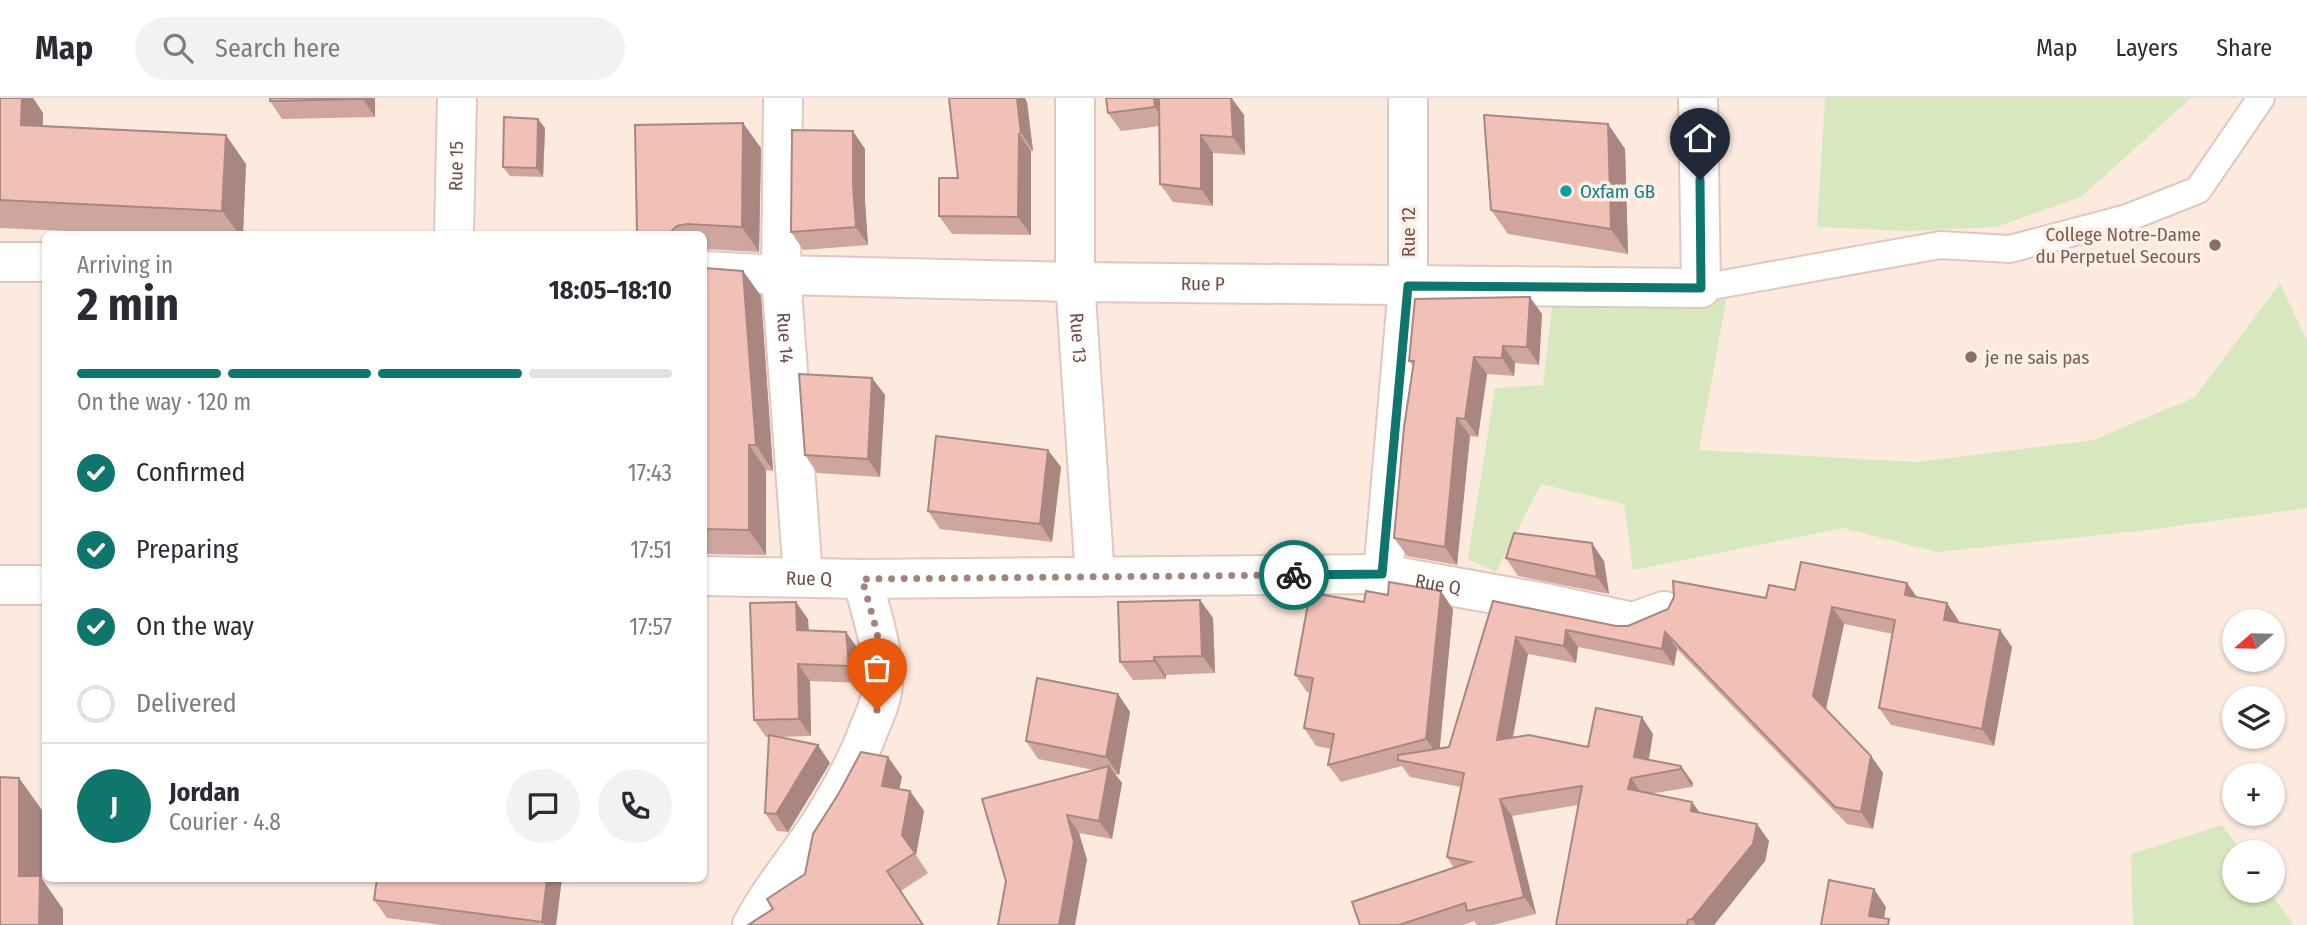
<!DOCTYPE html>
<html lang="en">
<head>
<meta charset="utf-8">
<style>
	:root { --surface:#fff; --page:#f2f2f3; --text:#2b2b33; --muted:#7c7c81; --line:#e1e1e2; --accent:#0f766e }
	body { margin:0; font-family:"Fira Sans Condensed",sans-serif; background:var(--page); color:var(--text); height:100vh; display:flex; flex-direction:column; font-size:26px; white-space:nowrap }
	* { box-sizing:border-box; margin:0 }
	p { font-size:23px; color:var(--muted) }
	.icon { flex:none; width:38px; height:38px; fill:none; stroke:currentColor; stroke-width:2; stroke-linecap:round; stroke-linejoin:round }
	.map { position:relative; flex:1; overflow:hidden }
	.details { position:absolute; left:42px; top:133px; width:665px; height:651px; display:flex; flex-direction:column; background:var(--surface); border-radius:10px; box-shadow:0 2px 5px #0004 }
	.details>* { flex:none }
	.needle { width:46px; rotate:250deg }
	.buttons { position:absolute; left:2222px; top:511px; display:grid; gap:14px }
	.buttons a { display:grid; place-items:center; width:63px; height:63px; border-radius:50%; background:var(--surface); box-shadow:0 2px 5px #0004; font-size:35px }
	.pin { position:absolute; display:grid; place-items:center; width:60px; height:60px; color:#fff; margin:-72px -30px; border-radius:50% 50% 50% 0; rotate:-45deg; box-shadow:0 0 7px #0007 }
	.pin .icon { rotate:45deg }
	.courier { position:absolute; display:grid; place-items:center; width:70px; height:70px; margin:-35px; border:5px solid #0f766e; border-radius:50%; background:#fff; color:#222; box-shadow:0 2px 9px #0007 }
	.overview em { font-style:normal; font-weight:700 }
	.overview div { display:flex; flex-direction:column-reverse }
	.overview { display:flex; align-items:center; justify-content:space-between; height:119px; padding:0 35px }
	h1 { font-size:46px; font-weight:700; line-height:52px }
	.bar { display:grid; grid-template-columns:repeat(4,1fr); gap:10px 7px; align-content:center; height:84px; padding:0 35px }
	.bar i { height:9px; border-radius:5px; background:var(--line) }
	.bar .current { background:var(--accent) }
	.bar p { grid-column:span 4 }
	.line { display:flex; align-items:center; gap:18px; padding:0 35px; border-top:2px solid var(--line) }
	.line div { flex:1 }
	.round { display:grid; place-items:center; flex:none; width:74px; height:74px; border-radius:37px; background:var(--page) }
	ol { padding:0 35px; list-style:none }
	li { display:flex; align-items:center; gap:21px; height:77px }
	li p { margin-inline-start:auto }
	li .icon { padding:7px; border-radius:50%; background:var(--accent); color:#fff; stroke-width:4 }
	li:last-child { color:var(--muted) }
	li i { width:38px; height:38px; border:4px solid var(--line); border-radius:50% }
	header { display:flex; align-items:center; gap:42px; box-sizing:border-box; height:98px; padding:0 35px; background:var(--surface); border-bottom:2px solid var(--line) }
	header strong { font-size:33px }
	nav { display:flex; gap:38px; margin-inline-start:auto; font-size:24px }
	.search { width:490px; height:63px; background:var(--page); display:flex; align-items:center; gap:18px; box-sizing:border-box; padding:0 24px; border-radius:38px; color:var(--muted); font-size:26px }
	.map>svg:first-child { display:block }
</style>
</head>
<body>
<header>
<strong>Map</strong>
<div class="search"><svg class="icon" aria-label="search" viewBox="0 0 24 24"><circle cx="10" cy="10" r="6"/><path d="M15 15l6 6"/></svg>Search here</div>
<nav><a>Map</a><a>Layers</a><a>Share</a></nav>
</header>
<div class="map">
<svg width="2307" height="827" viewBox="0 0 2307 827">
	<rect width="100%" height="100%" fill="#fceadf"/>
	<path fill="#d8e8be" d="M1825 0H2191L2081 99 1996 129 1909 133 1817 129Z
		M2280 185 2307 243V410L2148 432 1937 454 1843 430 1633 472 1624 406 1541 386 1496 474 1468 461 1495 290 1543 287 1553 202 1727 198 1699 352 1917 364 2094 342 2195 299Z
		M2222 727 2242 754H2235V793H2269L2294 827H2133L2131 756Z"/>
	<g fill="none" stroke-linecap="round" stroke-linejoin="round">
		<g stroke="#e1c7be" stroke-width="30">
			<path id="service" d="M1701 190 1940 147 2010 151 2127 120 2198 92 2261 0"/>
		</g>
		<g stroke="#e1c7be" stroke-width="42">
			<g id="minor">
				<path id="s1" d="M783 0 781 177 803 479"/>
				<path id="s2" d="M1075 0V184L1095 479"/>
				<path id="s3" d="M454 136 457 0"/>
				<path d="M0 164H46"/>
				<path id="s4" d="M704 173 781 177 1075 184 1701 190 1698 0"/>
				<path d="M1383 476 1408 188V0"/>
				<path id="s5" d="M704 478 862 481 1383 476 1550 506 1633 524 1664 513"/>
				<path d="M0 487H46"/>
				<path d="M752 827C771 791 798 760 820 726 839 696 857 664 869 631 875 617 882 601 883 586 884 553 871 513 862 481"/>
			</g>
		</g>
		<use href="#service" stroke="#fff" stroke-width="26"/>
		<use href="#minor" stroke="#fff" stroke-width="38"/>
	</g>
	<path fill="#cfa69d" d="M0 0H33L43 15V28L246 66 243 136H135L0 130Z
		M375 0V19L282 21 270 3Z
		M1106 0H1232L1244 17 1245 57 1213 55V108L1173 104 1160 86V28L1121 33 1108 15Z
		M1027 4 1033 53H1031V137L952 136 939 118 958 80Z
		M538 21 545 30 543 79 510 78 503 69Z
		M1608 26 1625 51 1628 156 1508 136 1491 112Z
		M761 50 759 154 704 151V136H637Z
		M865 51V104L868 147 803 152 791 134Z
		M704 170 743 173 761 198 773 373 766 372V457L704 456Z
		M1542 216 1539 267 1515 265 1514 278 1487 276 1478 339 1470 338 1457 467 1407 458 1394 440 1413 268 1409 263Z
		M872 280 885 297 880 379 817 375 805 357Z
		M1061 369 1052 444 940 431 928 413Z
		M1506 460 1604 463 1609 496 1518 478Z
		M1795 492 1917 500 1959 523V525L2000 532 2012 549 1994 648 1891 627 1879 610 1893 536 1844 526 1826 611 1871 658 1883 675 1873 731 1847 726 1677 551 1674 568 1578 549 1576 565 1528 556 1513 640 1588 649 1653 636 1649 662 1681 668 1693 685 1692 689 1649 696 1692 704 1700 715 1769 743 1765 763 1714 827H1556L1578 707 1512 718 1536 816 1493 827H1477L1474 823 1463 827H1360L1454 770 1447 759 1461 689 1410 679 1402 668 1341 684 1328 667 1331 651 1316 648 1304 630 1310 595 1307 594 1295 577 1317 501 1453 511 1439 651 1449 649 1493 503 1616 528H1628L1766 500Z
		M1200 502 1213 520 1215 575 1166 577V581L1133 582 1120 564Z
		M808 521 809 532 846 534 858 551 861 585 810 583 811 638 778 639 830 665 788 734 777 733 765 715 769 639H766L754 622Z
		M1118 596 1130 614 1119 677 1115 676 1122 685 1112 741 1079 735 1087 762 998 827 1094 672 1038 661 1026 643Z
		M888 659 902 679 899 691 910 693 924 713 916 757 928 775 901 793 773 811 805 776Z
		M377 780H562L556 827H441L387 820 374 802Z"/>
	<path fill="#a98780" d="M22 0H33L43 15 42 56 21 27Z
		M363 0H375V19L363 1Z
		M1017 0H1025L1027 4 1033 53 1021 35Z
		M1154 0H1164L1167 27 1155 9Z
		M1231 0 1244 17 1245 57 1233 39Z
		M538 21 545 30 543 79 537 70Z
		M743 25 761 50 759 154 742 129Z
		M1608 26 1625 51 1628 156 1611 131Z
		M853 33 865 51V104L868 147 856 129 853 86Z
		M1019 36 1031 53V137L1018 119Z
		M226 37 246 66 243 136H239L222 113Z
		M1201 37 1213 55V108L1201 91Z
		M743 173 761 198 773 373 756 347Z
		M1530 199 1542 216 1539 267 1527 249Z
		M1503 248 1515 265 1514 278 1502 260Z
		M1474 259 1487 276 1478 339 1465 321Z
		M872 280 885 297 880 379 868 361Z
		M1457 320 1470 338 1457 467 1445 449Z
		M749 347 766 372V457L749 432Z
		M1048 352 1061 369 1052 444 1040 426Z
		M1592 445 1604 463 1609 496 1597 479Z
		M1907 485 1919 502 1905 497Z
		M1441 493 1453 511 1439 659 1426 641Z
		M1200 502 1213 520 1215 575 1202 558Z
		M796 504 808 521 809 549 797 532Z
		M1947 505 1959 523 1956 539 1944 522Z
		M1832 509 1844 526 1825 615 1813 598Z
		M1566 532 1578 549 1576 565 1564 548Z
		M2000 532 2012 549 1994 648 1982 631Z
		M846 534 858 551 861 585 849 568Z
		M1665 534 1677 551 1674 568 1662 551Z
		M1516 539 1528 556 1509 659 1497 642Z
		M1154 559 1166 577V581L1154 563Z
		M798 566 810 583 811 638 799 621Z
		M1118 596 1130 614 1119 677 1106 659Z
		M1642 619 1653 636 1646 676 1634 659Z
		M818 647 830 665 788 734 776 716Z
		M1871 658 1883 675 1873 731 1861 714Z
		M888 659 902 679 896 707 882 688Z
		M1109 668 1122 685 1112 741 1099 723Z
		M1681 668 1693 685 1692 689 1681 671Z
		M19 680 42 712V781L63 811V827H39L19 778Z
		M1631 680 1643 697 1628 691Z
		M910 693 924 713 916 757 902 737Z
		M1500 701 1512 718 1536 816 1524 799Z
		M1692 704 1704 721 1691 713Z
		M1067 717 1079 735 1087 762 1075 827H1059Z
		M1757 726 1769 743 1765 763 1714 827H1696L1692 821Z
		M547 780H562L556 827H544L542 824Z
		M1874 791 1886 809 1883 827 1869 818Z"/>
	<path fill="#f1c1b7" stroke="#a98780" stroke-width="2" d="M0 0H22L21 27 226 37 222 113 0 102Z
		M270 0H363V1L270 3Z
		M949 0H1017L1021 35 1019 36 1018 119 939 118V80H958Z
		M1106 0H1154L1155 9 1108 15Z
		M1159 0H1231L1233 39 1201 37V91L1160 86Z
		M1484 17 1608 26 1611 131 1491 112Z
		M504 19 538 21 537 70 503 69Z
		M743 25 742 129 687 126 677 128 668 136H637L635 27Z
		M792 32 853 33V86L856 129 791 134Z
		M704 170 743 173 756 347H749V432L704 431Z
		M1530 199 1527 249 1503 248 1502 260 1474 259 1465 321 1457 320 1445 449 1394 440 1404 329 1414 263H1409L1415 201Z
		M799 276 872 280 868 361 805 357Z
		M936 338 1048 352 1040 426 928 413Z
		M1514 435 1592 445 1597 479 1506 460Z
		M1801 464 1907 485 1905 497 1947 505 1944 522 2000 532 1982 631 1879 610 1895 522 1832 509 1813 598 1871 658 1861 714 1835 709 1665 534 1662 551 1566 532 1564 548 1516 539 1497 642 1529 637 1588 649 1596 610 1642 619 1634 659 1681 668V671L1631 680 1628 691 1692 704 1691 713 1757 726 1753 746 1692 821 1688 822 1687 827H1556L1582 688 1500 701 1524 799 1467 813 1465 805 1399 827H1360L1352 804 1471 764 1447 759 1464 675 1398 662V657L1449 649 1493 503 1616 528H1628L1668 511 1674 499 1673 483 1766 500 1769 487 1795 492Z
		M1389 484 1441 493 1426 641 1328 667 1334 636 1304 630 1313 580 1295 577 1309 500 1317 501 1318 496 1364 504 1366 493 1388 497Z
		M1200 502 1202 558 1154 559V563L1120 564 1118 504Z
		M796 504 797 532 846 534 849 568 798 566 799 621 754 622 750 505Z
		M1037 580 1118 596 1106 659 1026 643Z
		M769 637 818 647 776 716 765 715Z
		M861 654 888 659 882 688 910 693 902 737 915 755 887 773 923 827H748L773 811 767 801 805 776 813 736 839 695Z
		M1109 668 1099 723 1067 717 1074 744 1059 827H998L1006 783 982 701Z
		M0 679 19 680V778H40L39 827H0Z
		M377 780H547L542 824 374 802Z
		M1829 782 1874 791 1869 818 1889 821 1888 827H1821Z"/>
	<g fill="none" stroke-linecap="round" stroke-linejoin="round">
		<path stroke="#a2847c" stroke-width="7" stroke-dasharray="0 12.6" d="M877 612C879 603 883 594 883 585 884 550 871 514 862 481L1294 477"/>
		<path stroke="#0f766e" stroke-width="9" d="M1294 477 1382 476 1408 188 1701 190 1700 82"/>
	</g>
	<circle fill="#0f9aa8" stroke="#ffefe4" stroke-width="2.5" cx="1566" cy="93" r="7"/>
	<g fill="#8d6e63" stroke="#ffefe4" stroke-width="2.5">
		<circle cx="2215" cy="147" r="7"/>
		<circle cx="1971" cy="259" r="7"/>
	</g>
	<g text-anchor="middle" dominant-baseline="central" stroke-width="7" stroke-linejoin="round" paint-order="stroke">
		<g font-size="19" fill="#714d47" stroke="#ffefe4">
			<text stroke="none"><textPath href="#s3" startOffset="68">Rue 15</textPath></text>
			<text transform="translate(1408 134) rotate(-90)">Rue 12</text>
			<text stroke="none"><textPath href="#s4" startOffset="499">Rue P</textPath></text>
			<text stroke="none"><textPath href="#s1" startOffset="240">Rue 14</textPath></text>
			<text stroke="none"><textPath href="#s2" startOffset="240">Rue 13</textPath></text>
			<text stroke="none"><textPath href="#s5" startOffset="105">Rue Q</textPath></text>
			<text stroke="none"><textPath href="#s5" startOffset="735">Rue Q</textPath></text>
		</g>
		<g font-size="19" fill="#0d838f" stroke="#ffefe4" text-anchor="start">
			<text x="1580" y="93">Oxfam GB</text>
		</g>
		<g font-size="19" fill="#785e54" stroke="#ffefe4" text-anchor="end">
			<text x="2201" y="136">College Notre-Dame<tspan x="2201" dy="22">du Perpetuel Secours</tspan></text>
			<text x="1985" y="259" text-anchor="start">je ne sais pas</text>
		</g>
	</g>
</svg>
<div class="buttons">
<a><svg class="needle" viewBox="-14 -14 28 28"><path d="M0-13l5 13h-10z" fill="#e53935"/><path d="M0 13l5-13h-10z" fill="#7c7c81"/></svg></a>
<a><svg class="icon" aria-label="layers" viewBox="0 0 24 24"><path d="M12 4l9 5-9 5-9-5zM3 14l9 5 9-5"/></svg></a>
<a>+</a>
<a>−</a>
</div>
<div class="pin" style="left:877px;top:612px;background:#ea580c"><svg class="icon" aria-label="bag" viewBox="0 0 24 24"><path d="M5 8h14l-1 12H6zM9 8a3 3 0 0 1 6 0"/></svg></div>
<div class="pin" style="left:1700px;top:82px;background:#1f2937"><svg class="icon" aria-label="home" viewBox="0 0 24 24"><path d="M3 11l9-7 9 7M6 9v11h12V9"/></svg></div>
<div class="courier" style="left:1294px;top:477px"><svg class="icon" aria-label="bike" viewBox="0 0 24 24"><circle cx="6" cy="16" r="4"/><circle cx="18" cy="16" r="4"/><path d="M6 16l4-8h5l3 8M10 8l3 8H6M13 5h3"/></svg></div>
<section class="details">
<div class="overview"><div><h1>2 min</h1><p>Arriving in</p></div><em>18:05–18:10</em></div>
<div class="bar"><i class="current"></i><i class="current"></i><i class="current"></i><i></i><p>On the way · 120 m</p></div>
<ol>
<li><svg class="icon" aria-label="check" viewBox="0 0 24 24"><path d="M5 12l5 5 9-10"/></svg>Confirmed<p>17:43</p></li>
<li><svg class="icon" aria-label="check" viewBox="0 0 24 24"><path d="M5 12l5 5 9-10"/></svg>Preparing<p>17:51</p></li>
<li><svg class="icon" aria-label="check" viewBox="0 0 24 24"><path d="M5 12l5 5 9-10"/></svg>On the way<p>17:57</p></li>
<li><i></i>Delivered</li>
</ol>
<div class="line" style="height:126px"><b class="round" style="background:var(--accent);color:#fff">J</b><div><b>Jordan</b><p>Courier · 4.8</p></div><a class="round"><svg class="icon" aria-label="chat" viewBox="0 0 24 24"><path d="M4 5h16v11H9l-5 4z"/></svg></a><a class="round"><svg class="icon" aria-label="phone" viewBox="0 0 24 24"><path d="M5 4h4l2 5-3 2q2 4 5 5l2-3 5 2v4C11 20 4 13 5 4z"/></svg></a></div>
</section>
</div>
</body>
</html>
